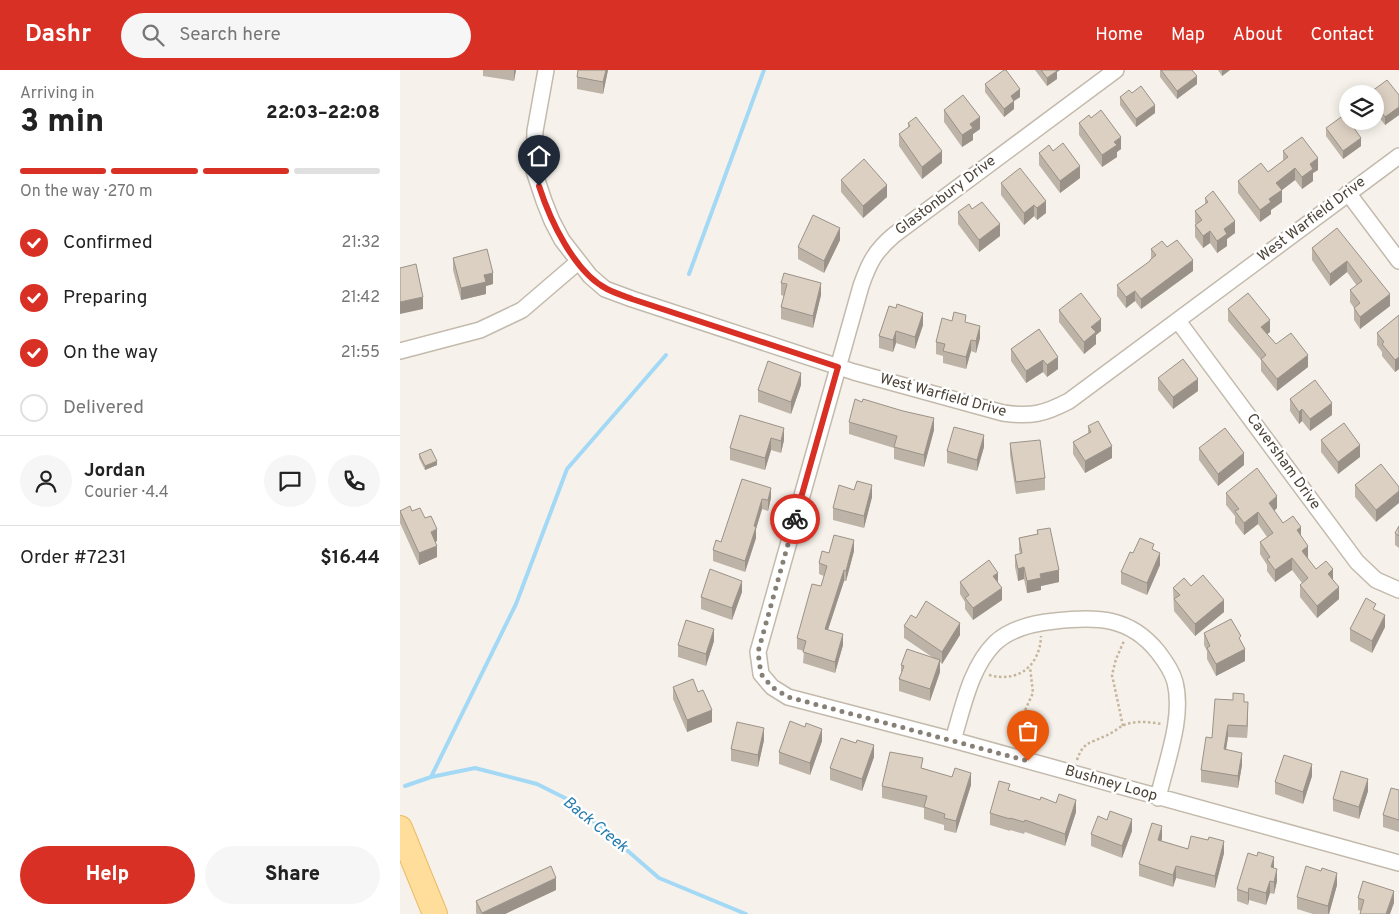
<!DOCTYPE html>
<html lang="en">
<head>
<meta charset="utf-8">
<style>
	:root { --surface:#fff; --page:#f6f6f6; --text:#222; --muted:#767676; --line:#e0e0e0; --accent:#d93025 }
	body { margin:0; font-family:Overpass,sans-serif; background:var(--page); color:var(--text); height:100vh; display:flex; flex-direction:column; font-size:19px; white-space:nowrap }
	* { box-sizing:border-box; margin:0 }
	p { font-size:16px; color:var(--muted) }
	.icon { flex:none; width:28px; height:28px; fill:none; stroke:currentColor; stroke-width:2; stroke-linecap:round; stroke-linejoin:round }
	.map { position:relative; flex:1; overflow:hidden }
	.panel { display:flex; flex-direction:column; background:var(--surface); width:400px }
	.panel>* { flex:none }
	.controls { position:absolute; left:939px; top:15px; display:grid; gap:10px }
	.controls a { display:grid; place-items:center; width:45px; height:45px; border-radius:50%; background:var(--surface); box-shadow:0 2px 12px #0003; font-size:25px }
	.pin { position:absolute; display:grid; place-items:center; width:42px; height:42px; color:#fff; margin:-51px -21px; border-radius:50% 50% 50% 0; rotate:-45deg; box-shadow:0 0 5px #0007 }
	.pin .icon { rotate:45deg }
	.courier { position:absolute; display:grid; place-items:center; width:50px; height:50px; margin:-25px; border:4px solid #d93025; border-radius:50%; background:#fff; color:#222; box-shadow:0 1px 6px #0007 }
	.summary em { font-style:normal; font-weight:800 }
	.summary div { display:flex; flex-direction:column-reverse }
	.summary { display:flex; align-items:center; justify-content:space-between; height:85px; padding:0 20px }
	h1 { font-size:32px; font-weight:800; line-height:38px }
	.bar { display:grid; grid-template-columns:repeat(4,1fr); gap:8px 5px; align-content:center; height:60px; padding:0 20px }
	.bar i { height:6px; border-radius:4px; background:var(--line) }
	.bar .active { background:var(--accent) }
	.bar p { grid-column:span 4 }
	.line { display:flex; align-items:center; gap:12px; padding:0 20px; border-top:1px solid var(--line) }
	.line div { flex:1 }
	.round { display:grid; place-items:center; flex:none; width:52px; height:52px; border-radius:26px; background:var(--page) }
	ol { padding:0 20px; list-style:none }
	li { display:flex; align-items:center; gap:15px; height:55px }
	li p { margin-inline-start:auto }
	li .icon { padding:5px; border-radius:50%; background:var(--accent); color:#fff; stroke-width:4 }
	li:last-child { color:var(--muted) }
	li i { width:28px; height:28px; border:2px solid var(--line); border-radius:50% }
	.button { display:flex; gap:10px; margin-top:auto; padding:10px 20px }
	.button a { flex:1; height:58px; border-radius:30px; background:var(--accent); color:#fff; font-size:20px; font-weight:800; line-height:58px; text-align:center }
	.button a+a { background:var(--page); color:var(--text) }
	header { display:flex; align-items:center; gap:30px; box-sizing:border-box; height:70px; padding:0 25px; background:var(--accent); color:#fff }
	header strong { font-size:24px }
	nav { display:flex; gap:28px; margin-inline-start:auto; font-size:18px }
	.search { width:350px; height:45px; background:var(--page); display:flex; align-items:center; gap:12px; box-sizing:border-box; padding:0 18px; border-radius:28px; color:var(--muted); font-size:19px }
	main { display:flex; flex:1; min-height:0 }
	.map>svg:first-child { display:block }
</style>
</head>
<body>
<header>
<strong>Dashr</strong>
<div class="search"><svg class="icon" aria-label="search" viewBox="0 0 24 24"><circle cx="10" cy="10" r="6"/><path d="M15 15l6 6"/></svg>Search here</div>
<nav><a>Home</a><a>Map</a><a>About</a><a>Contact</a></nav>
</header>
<main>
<section class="panel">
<div class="summary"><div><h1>3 min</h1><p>Arriving in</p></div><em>22:03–22:08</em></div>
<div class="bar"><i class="active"></i><i class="active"></i><i class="active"></i><i></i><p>On the way · 270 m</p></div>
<ol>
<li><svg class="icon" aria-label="check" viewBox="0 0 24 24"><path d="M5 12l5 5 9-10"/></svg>Confirmed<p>21:32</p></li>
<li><svg class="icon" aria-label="check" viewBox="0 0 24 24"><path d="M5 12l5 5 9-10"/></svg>Preparing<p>21:42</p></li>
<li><svg class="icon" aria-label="check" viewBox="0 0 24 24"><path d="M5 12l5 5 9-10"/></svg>On the way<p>21:55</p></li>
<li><i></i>Delivered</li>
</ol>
<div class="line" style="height:90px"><a class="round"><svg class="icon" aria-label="person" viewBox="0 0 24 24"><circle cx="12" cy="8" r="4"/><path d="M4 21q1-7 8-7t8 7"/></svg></a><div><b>Jordan</b><p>Courier · 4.4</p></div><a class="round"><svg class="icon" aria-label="chat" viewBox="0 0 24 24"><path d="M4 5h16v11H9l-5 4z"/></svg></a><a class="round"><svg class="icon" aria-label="phone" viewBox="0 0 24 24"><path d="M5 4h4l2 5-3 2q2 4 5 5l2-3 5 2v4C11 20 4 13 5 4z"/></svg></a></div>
<div class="line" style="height:65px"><div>Order #7231</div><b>$16.44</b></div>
<div class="button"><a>Help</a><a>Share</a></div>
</section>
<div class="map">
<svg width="999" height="844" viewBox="0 0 999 844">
	<rect width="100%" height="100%" fill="#f6f2eb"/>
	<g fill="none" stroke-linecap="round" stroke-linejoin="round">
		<path stroke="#a4d9f6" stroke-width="4" d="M289 204 364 0
			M31 707 116 534 167 399 266 285
			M5 716 31 707 75 698 137 714 169 730 259 808 346 844"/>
		<g stroke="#c3baac" stroke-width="18">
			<path id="minor" d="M146 0 135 61 134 101 144 131 152 151 162 170 190 206 205 219 232 229 454 302 603 343C631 347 644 344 669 331L999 86
				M716 0 494 165C475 181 469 193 461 216L358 582 361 604 372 617 388 627 553 670 999 793
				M948 123 999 191
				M778 251 957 492 976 510 999 520
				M0 281 80 260 122 240 178 192
				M553 670C563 638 570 598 595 573 611 558 634 553 655 551 697 546 730 547 758 582 765 591 772 601 775 612 784 648 766 692 758 728"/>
		</g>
		<g stroke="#ecbb63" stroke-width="26">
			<path id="primary" d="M0 758 35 844"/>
		</g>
		<path stroke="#c6b59c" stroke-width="2.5" stroke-dasharray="2.5 2.5" stroke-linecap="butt" d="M589 605C618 613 640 596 641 566
			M723 656 712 605 716 589 724 571
			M614 673 620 651 633 623 630 597
			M677 690C683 672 689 674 705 666 711 664 717 659 722 656 734 650 749 652 762 654"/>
		<use href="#minor" stroke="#fff" stroke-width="15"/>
		<use href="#primary" stroke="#ffdd9b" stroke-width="24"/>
	</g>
	<path fill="#bdb3a7" d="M83 0H116L114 11 83 6Z
		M208 0 203 24 177 19V7Z
		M635 0H660L657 2V9L647 16Z
		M760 0H792L797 14 777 29 760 7Z
		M818 0H830L822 6Z
		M585 14 620 27 614 31V39L604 47 585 22Z
		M732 23 755 43 736 57 720 35V27Z
		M975 24 999 25V45L985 55 975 42Z
		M544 40 580 59 573 64V70L562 77 544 52Z
		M691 48 721 79 717 82V87L702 97 679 65V53Z
		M508 53 542 93 522 109 499 76V64L508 58Z
		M926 58 961 76 943 89 926 66Z
		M653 81 680 108 660 123 639 95V83Z
		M883 81 918 100 913 103V111L902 119 895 110 882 120V132L871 140V144L860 152 838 123V111L868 102 883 91Z
		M441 110 487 127 463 148 441 122Z
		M601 113 646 131V143L637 150 634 146 624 155 601 125Z
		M805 128 835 163 827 169V176L817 183 810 173 803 178 795 167V155L796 154 795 153V141L805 134Z
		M572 139 600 166 579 182 558 154V142Z
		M937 158 990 236 960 259 954 250V238L950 232V220L957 216 947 202 930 216 912 190V178Z
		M440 170 424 203 398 189V177Z
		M767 177 793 201 741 239 735 231 726 238 717 226V215L750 191V190L751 189V179Z
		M53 188 93 214 86 216V224L61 230 53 200Z
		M381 213 421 225 413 258 381 249V237L384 226 381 225Z
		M489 236 523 255 515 279 496 273 493 282 479 278V266Z
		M828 239 870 262 867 264 876 274 908 297 877 321 861 301V290L828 251Z
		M659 240 701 261 696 265V274L684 284 659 252Z
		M999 245V299L995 302 982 286V282L977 275V263Z
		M552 251 566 252 580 268 576 283 571 281 566 299 543 293V286L536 284V272Z
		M639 259 658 299 647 307 643 302 626 313 611 291V279Z
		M758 308 798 321 773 339 758 320Z
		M401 315 391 344 358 332V320Z
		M890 329 932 345 910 361 902 351 899 354 890 341Z
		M340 345 384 370 381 383 371 380 365 400 330 390V378Z
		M449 352 534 360 524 397 494 389V378L449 364Z
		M688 356 712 388 685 403 673 384V372L688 363Z
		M921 370 960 387 938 404 921 382Z
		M610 373 645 408V420L616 424 610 385Z
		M584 377 577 401 547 393V381Z
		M799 378 844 395 818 416 799 390Z
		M19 384 37 395 25 400 19 388Z
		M981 394 976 452 955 427V415Z
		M371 418V428L368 441 362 439 356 459V468L345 502 313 491V480Z
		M454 420 472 427 464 458 433 450V438Z
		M826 423 877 438 874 441 883 453 901 466 908 488V489L916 499 933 510 939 529 917 548 900 527V515L902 513 892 500 875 512 867 501V495L860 484V472L867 467 858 454 844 465 835 453V446L826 435Z
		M0 440 12 441 37 471 35 472 37 487 19 495 0 453Z
		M999 456V478L995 475V463Z
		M637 460 659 512 641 516V520L627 523 624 509 618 511 615 497V485L620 484 619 480V468L637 464Z
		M754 480 760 495 747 525 721 514V502L733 483Z
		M454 481 446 511H444L428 559 443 575 435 603 403 593 404 581 397 579V568L421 516 424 506 419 504V493L429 483Z
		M560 512 598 513 602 530 573 550 565 539V532L560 524Z
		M791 516 824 542 795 566 774 541 773 518Z
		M342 522 332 550 301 539V527Z
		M516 548 560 565 542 594 540 592V602L530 631 499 621V609L501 604V595L535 589 504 568V556Z
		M985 557 972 583 950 571V559Z
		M804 563 841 571 845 591 816 606 807 589V581L804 575Z
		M314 571 306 596 278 587V575Z
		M273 617 298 622 312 652 287 662 273 629Z
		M844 632 848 644 847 668 828 667 826 680 842 695 838 718 801 712V700L812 668Z
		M405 657 422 671 410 705 379 694V682Z
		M364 670 358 697 331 691V679Z
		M456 673 474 687 462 721 430 710V698Z
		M523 698 571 715 556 763 544 760V755L524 749V738L482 728V716Z
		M912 706 903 734 875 724V712Z
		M999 720V762L983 757V745Z
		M610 721 676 742 665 776 625 762 624 764 610 760V761L590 755V743Z
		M968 721 959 749 933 741V729Z
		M707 750 732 761 722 788 691 776V764Z
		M762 768V771L788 779 824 783 815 818 776 808 773 817 739 806V794Z
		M874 798 877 811 874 824 870 823 866 835 849 830 848 835 837 831V819Z
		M921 801 937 815 929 844H913L897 839V827Z
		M156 820 105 844H77L76 843V831Z
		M958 828 994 833 961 841 958 840Z"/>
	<path fill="#9a9288" d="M114 0H116L114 11Z
		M206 0H208L203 24V12Z
		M654 0H660L657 2V9L647 16V8Z
		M822 0H830L822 6Z
		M797 6V14L777 29V21Z
		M620 19V27L614 31V39L604 47V39L611 26Z
		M755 35V43L736 57V49Z
		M999 37V45L985 55V47Z
		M580 47V59L573 64V70L562 77V65L570 54Z
		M721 67V79L717 82V87L702 97V85L714 72Z
		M961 68V76L943 89V81Z
		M542 81V93L522 109V97Z
		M918 88V100L913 103V111L902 119V107L910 94Z
		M680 96V108L660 123V111Z
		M895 98V110L882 120V132L871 140V144L860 152V140L869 129 876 113Z
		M487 115V127L463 148V136Z
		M646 131V143L637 150V138Z
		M634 135V146L624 155V143Z
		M835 151V163L827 169V176L817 183V171L824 159Z
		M600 154V166L579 182V170Z
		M440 158V170L424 203V191Z
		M810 161V173L803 178V166Z
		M793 190V201L741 239V229Z
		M947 191V202L930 216V204Z
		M93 203V214L86 216V224L61 230V218L84 205Z
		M421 213V225L413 258V246Z
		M735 221V231L726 238V227Z
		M990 224V236L960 259V247Z
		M23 227V239L0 244V232Z
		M523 243V255L515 279V267Z
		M701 249V261L696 265V274L684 284V272L691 257Z
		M870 250V262L861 269V257Z
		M580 256V268L576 283V271Z
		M496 261V273L493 282V270Z
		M571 270V281L566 299V287Z
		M908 285V297L877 321V309Z
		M658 287V299L647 307V295Z
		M999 287V299L995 302V290Z
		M643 290V302L626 313V301Z
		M401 303V315L391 344V332Z
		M798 309V321L773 339V327Z
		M932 333V345L910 361V349Z
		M902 339V351L899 354V342Z
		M534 348V360L524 397V385Z
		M384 358V370L381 383V371Z
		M584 365V377L577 401V390Z
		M371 368V380L365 400V388Z
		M960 375V387L938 404V392Z
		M712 376V388L685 403V391Z
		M844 383V395L818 416V404Z
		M37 391V395L25 400V396Z
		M472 415V427L464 458V446Z
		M371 418V428L368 441V430Z
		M999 421V433L976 452V440Z
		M877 426V438L869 445V433Z
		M362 429V439L356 459V468L345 502V491Z
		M858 442V454L844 465V453Z
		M901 457V469L897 460Z
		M37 459V471L31 474V462Z
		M454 470V481L446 511V501Z
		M37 476V487L19 495V483Z
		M908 476V488L902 493V481Z
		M760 483V495L747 525V513Z
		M892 488V500L875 512V500Z
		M624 497V509L618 511V499Z
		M933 499V511L928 504Z
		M444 500V511L425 569V559Z
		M659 500V512L641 516V520L627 523V511L640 504Z
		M598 503V515L593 506Z
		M342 511V522L332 550V538Z
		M939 517V529L917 548V536Z
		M602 518V530L573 550V538Z
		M824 530V542L795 566V554Z
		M985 545V557L972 583V571Z
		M560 553V565L542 594V582Z
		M314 559V571L306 596V584Z
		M443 564V575L435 603V592Z
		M845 579V591L816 606V594Z
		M540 590V602L530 631V619Z
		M848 632V644L847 668V656Z
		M312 640V652L287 662V650Z
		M828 655V667L824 691V679Z
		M364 658V670L358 697V685Z
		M422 659V671L410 705V693Z
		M474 675V687L462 721V709Z
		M842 683V695L838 718V706Z
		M912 694V706L903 734V722Z
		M571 703V715L556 763V751Z
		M968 709V721L959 749V737Z
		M676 730V742L665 776V764Z
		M732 749V761L722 788V776Z
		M762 756V768L758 782V770Z
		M824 771V783L815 818V806Z
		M874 787V799L871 797Z
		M776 796V808L773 817V805Z
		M877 799V811L874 824V812Z
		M937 803V815L929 844H928V836Z
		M156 808V820L105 844H82V843Z
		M870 811V823L866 835V823Z
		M849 818V830L848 835V823Z
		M994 821V833L990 844H986Z"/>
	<path fill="#dcd0c2" stroke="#9a9288" d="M178 0H206L203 12 177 7Z
		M604 0H606L620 19 611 26 614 31 604 39 585 14Z
		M641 0H657V1L647 8Z
		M761 0H792L797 6 777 21Z
		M987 10 999 25V37L985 47 975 34V24H968Z
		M741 16 755 35 736 49 720 27 729 20 732 23Z
		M563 25 580 47 570 54 573 58 562 65 544 40Z
		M701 40 721 67 714 72 717 75 702 85 679 53 689 45 691 48Z
		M944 45 948 50V51H949L961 68 943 81 926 58Z
		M516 47 542 81 522 97 499 64 510 56 508 53Z
		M902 67 918 88 910 94 913 99 902 107 895 98 876 113 882 120 869 129 871 132 860 140 838 111 861 93 868 102 888 87 883 81Z
		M663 73 680 96 660 111 639 83 649 75 653 81Z
		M464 89 487 115 463 136 441 110Z
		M620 98 646 131 637 138 634 135 624 143 601 113Z
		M813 121 835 151 824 159 827 164 817 171 810 161 803 166 795 155 802 150 795 141 808 132 805 128Z
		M582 132 600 154 579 170 558 142 569 134 572 139Z
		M413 145 440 158 424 191 398 177Z
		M937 158 990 224 960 247 954 238 960 233 950 220 962 211 947 191 930 204 912 178Z
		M777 170 793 190 741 229 735 221 726 227 717 215 750 191V190L756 185 751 179 762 171 767 177Z
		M87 179 93 203 84 205 86 212 61 218 53 188Z
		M16 194 23 227 0 232V198Z
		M384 203 421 213 413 246 381 237 387 214 381 213Z
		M681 223 701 249 691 257 696 262 684 272 659 240Z
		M848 223 870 250 861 257 876 274 891 263 908 285 877 309 861 289 866 285 828 239Z
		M497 234 523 243 515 267 496 261 493 270 479 266 489 236 496 238Z
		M554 242 566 245 565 252 580 256 576 271 571 270 566 287 543 281 545 274 536 272 542 248 552 251Z
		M999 245V287L995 290 982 274 984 272 977 263Z
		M639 259 658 287 647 295 643 290 626 301 611 279Z
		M783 289 798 309 773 327 758 308Z
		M368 291 401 303 391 332 358 320Z
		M915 310 932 333 910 349 902 339 899 342 890 329Z
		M455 329 462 332 463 329 503 341 534 348 524 385 494 377 497 366 449 352Z
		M340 345 384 358 381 371 371 368 365 388 330 378Z
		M698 351 712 376 685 391 673 372 691 362 688 356Z
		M944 353 960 375 938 392 921 370Z
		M554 357 584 365 577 390 547 381Z
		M825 358 844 383 818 404 799 378Z
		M640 370 645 408 616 412 610 373Z
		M31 379 37 391 25 396 19 384Z
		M981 394 999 417V421L976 440 955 415Z
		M857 398 877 426 869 433 883 453 893 446 901 457 897 460 908 476 902 481 916 499 926 491 933 499 928 504 939 517 917 536 900 515 908 508 892 488 875 500 867 489 870 487 860 472 873 463 858 442 844 453 835 441 839 439 826 423Z
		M342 409 371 418 368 430 362 429 354 456 356 457 345 491 313 480 316 470 321 472Z
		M457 411 472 415 464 446 433 438 439 415 454 420Z
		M10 436 12 441 20 438 25 448 31 446 37 459 31 462 37 476 19 483 0 441Z
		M999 456V466L995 463Z
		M650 458 659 500 640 504 641 508 627 511 624 497 618 499 615 485 622 483 619 468 638 464 637 460Z
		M434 465 454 470 446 501 444 500 425 559 443 564 435 592 403 582 406 571 397 568 412 514 421 516 427 496 419 493 422 481 429 483Z
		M740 468 754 474 752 479 760 483 747 513 721 502 730 482 733 483Z
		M589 490 598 503 593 506 602 518 573 538 565 528 569 525 560 512Z
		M310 499 342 511 332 538 301 527Z
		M803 505 824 530 795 554 774 529 780 525 773 518 784 508 791 516Z
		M966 528 976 534 973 539 985 545 972 571 950 559Z
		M526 531 560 553 542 582 504 556 511 545 516 548Z
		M831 549 841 566 839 568 845 579 816 594 807 578 810 576 804 563Z
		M286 550 314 559 306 584 278 575Z
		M507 579 540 590 530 619 499 609 504 596 501 595Z
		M293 609 298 622 303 620 312 640 287 650 273 617Z
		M833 623 844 624V632H848L847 656 828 655 824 679 842 683 838 706 801 700 806 667 812 668 815 629 833 630Z
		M390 651 405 657 406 653 422 659 410 693 379 682Z
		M337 652 364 658 358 685 331 679Z
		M441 668 456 673 457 670 474 675 462 709 430 698Z
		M490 682 523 688 521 698 552 707 555 698 571 703 556 751 544 748 545 744 524 737 527 726 482 716Z
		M884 685 912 694 903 722 875 712Z
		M941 701 968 709 959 737 933 729Z
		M599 711 610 714 608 720 640 730 641 727 656 733 659 724 676 730 665 764 625 750 624 752 610 748V749L590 743Z
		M991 718 999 720V750L983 745Z
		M710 741 732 749 722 776 691 764 698 746 707 750Z
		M752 753 762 756 758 770 788 779 791 766 808 770 809 767 824 771 815 806 776 796 773 805 739 794Z
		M858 782 874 787 871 797 877 799 874 812 870 811 866 823 849 818 848 823 837 819 848 783 857 786Z
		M151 796 156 808 82 843 76 831Z
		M906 796 921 801 922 798 937 803 928 836 897 827Z
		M963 811 994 821 986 844H960L964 830 958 828Z"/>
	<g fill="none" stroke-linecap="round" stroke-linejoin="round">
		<path stroke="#878077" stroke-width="5" stroke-dasharray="0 9" d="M395 449 358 582 361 604 372 617 388 627 628 691"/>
		<path stroke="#d93025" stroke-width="6" d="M139 116C150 150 174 202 207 219 215 223 224 226 232 229L438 297 395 449"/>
	</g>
	<g text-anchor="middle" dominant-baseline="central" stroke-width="5" stroke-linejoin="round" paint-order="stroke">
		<g font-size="15" fill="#4b4338" stroke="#fff">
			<text transform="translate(546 126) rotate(-37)">Glastonbury Drive</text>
			<text transform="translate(912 150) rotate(-37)">West Warfield Drive</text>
			<text transform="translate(543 326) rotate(15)">West Warfield Drive</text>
			<text transform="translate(883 392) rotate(54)">Caversham Drive</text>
			<text transform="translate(711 714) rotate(16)">Bushney Loop</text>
		</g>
		<g font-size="16" font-style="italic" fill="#267cae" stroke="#fff">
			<text transform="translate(195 755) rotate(39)">Back Creek</text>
		</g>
	</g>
</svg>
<div class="controls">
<a><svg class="icon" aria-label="layers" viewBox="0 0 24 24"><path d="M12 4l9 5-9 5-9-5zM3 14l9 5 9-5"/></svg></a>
</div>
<div class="pin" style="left:628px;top:691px;background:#ea580c"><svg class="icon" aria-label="bag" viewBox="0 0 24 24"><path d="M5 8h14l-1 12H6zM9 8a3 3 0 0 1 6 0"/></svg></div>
<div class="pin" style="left:139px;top:116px;background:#1f2937"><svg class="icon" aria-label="home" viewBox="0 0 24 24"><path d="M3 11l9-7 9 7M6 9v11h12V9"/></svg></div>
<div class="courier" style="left:395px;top:449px"><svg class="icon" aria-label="bike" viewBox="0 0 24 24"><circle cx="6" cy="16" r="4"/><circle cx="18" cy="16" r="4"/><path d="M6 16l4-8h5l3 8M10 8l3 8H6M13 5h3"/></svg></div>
</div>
</main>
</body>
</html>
